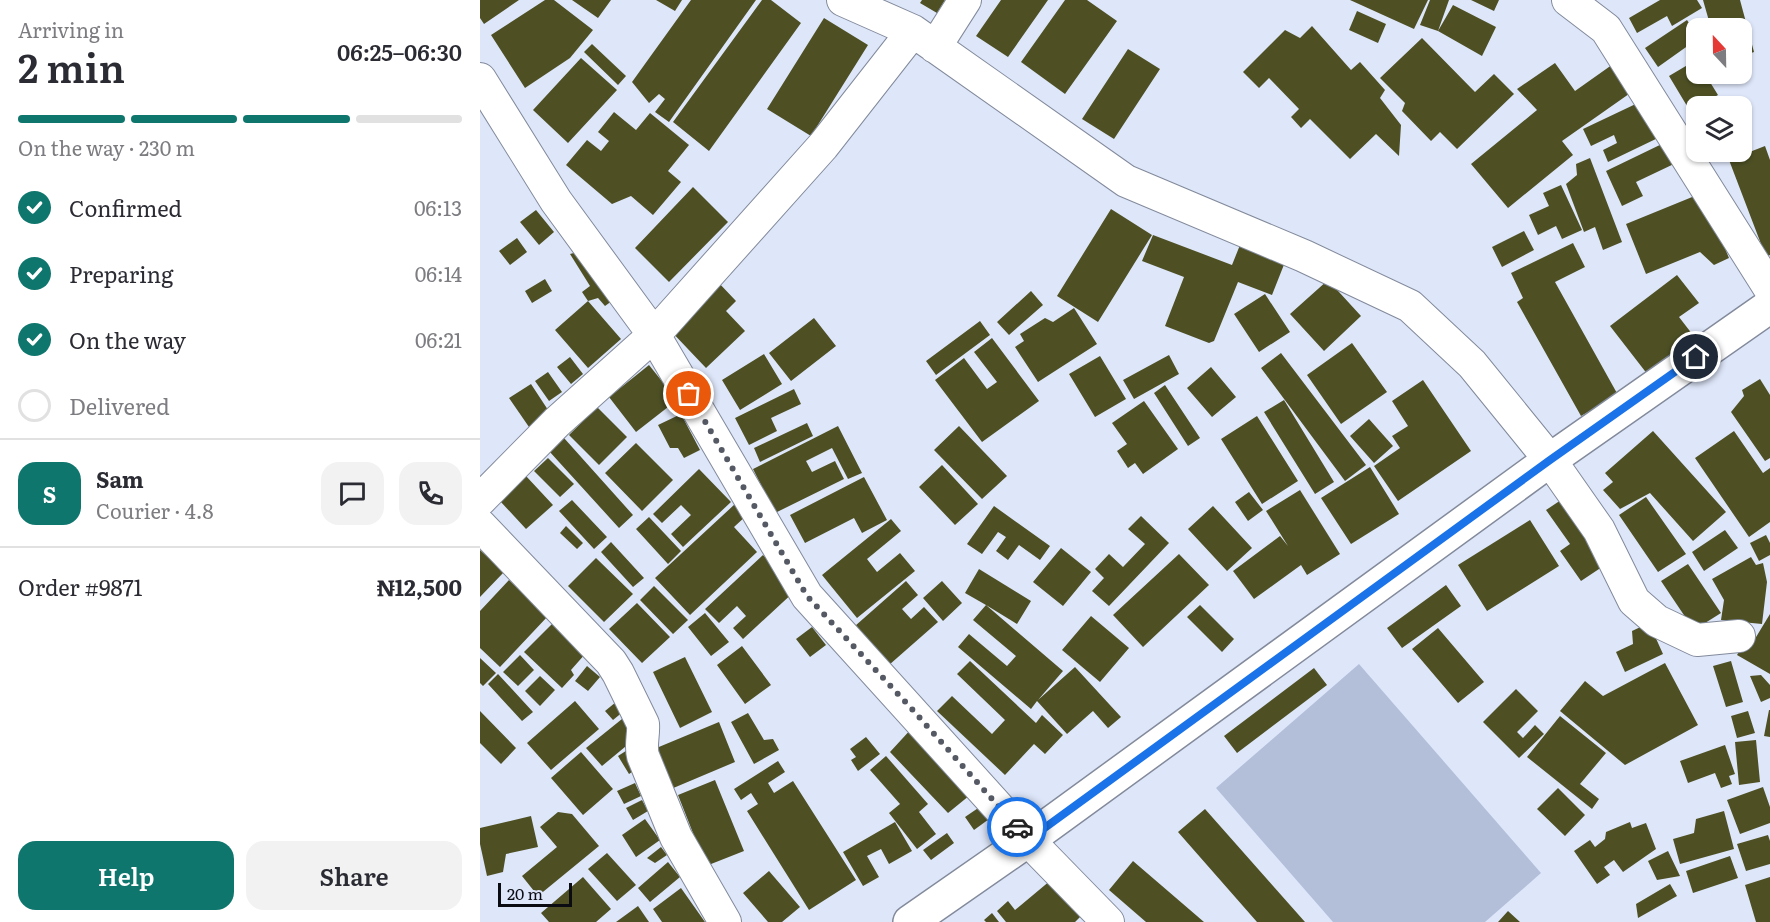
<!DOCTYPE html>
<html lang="en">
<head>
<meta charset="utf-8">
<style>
	:root { --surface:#fff; --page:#f2f2f3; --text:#2b2b33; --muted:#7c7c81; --line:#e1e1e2; --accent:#0f766e }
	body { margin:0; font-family:Literata,serif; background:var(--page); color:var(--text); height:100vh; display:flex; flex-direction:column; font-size:22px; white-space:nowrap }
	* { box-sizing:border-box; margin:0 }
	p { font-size:20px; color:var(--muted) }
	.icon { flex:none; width:33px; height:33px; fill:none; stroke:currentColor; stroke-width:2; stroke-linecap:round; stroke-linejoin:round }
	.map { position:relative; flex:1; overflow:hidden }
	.sheet { display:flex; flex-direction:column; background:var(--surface); width:480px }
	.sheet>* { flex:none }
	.needle { width:39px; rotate:338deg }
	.buttons { position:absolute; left:1206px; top:18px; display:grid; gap:12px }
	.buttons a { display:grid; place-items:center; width:66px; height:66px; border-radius:12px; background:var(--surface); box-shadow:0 2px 4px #0004; font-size:30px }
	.scale { position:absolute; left:18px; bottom:15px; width:74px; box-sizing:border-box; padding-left:6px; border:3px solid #0a0c12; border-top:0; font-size:16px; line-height:21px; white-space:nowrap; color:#0a0c12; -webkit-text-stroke:4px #dee7fa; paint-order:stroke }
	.pin { position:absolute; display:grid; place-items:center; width:51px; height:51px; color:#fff; margin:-26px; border:3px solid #fff; border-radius:50%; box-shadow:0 2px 6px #0007 }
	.courier { position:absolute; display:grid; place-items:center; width:60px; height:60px; margin:-30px; border:4px solid #1a73e8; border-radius:50%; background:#fff; color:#222; box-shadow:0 2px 8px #0007 }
	.headline em { font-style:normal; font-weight:600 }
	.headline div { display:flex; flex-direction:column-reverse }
	.headline { display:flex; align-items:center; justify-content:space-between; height:102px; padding:0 18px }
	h1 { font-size:39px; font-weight:600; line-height:45px }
	.bar { display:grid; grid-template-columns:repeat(4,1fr); gap:9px 6px; align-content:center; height:72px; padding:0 18px }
	.bar i { height:8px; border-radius:4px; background:var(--line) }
	.bar .current { background:var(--accent) }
	.bar p { grid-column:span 4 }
	.line { display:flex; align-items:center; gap:15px; padding:0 18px; border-top:2px solid var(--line) }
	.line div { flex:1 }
	.round { display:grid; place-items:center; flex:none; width:63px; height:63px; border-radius:18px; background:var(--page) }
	ol { padding:0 18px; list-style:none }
	li { display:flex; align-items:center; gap:18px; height:66px }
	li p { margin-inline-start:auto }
	li .icon { padding:6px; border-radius:50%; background:var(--accent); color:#fff; stroke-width:4 }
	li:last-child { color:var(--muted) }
	li i { width:33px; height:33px; border:3px solid var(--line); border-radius:50% }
	.action { display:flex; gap:12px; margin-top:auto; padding:12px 18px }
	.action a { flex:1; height:69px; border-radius:18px; background:var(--accent); color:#fff; font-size:24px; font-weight:600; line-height:69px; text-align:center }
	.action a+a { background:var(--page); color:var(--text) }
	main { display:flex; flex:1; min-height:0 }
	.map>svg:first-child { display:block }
</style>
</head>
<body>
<main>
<section class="sheet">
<div class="headline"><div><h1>2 min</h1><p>Arriving in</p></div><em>06:25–06:30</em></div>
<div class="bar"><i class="current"></i><i class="current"></i><i class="current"></i><i></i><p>On the way · 230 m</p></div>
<ol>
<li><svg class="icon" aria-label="check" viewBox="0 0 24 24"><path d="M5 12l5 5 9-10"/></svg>Confirmed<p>06:13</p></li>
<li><svg class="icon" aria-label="check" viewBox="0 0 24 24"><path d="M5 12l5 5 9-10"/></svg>Preparing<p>06:14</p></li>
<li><svg class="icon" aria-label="check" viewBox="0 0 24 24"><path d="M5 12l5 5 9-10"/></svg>On the way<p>06:21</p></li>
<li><i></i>Delivered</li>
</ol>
<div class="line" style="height:108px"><b class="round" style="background:var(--accent);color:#fff">S</b><div><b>Sam</b><p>Courier · 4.8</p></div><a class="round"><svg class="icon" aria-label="chat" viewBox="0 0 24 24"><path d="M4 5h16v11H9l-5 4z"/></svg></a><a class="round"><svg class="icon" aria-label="phone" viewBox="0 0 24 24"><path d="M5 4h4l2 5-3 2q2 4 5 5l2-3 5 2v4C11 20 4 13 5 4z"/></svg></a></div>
<div class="line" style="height:78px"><div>Order #9871</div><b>₦12,500</b></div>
<div class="action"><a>Help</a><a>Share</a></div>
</section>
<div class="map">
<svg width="1290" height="922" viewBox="0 0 1290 922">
	<rect width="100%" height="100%" fill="#dee7fa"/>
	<path fill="#b3bed9" d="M879 664 1061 873 1005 922H853L736 788Z"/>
	<path fill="#4e5024" d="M0 0H39L4 24 0 18Z
		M65 0H74L113 30 90 58 45 88 11 35Z
		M92 0H131L118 18Z
		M176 0H202L195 11Z
		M211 0H276L189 122 175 112 185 99 179 94 169 103 152 82Z
		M282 0H291L321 23 229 151 193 122Z
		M442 0H465L457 13 440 3Z
		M521 0H568L528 57 496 36Z
		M585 0H607L637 21 585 94 541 62Z
		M870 0H948L934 29Z
		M950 0H969L958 31 940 25Z
		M991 0H1019L1014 11Z
		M1180 0H1217L1222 8 1192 26 1187 16 1157 33 1149 18Z
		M1223 0H1260L1274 52 1262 56V28H1231Z
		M973 5 1016 27 1002 56 958 31Z
		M877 11 906 24 898 43 869 30Z
		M344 18 388 45 331 136 287 109Z
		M1207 20 1216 34V40L1178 67 1165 48Z
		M832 26 871 70 880 62 905 90 900 98 921 125 919 156 896 134 870 159 830 119 821 128 811 117 819 109 789 78 779 88 763 72 805 30 820 38Z
		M942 38 995 92 1014 74 1034 94 977 149 960 132 951 141 922 111 925 103 900 78Z
		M112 44 146 76 138 85 104 52Z
		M648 49 680 69 634 139 602 119Z
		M101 58 137 90 88 143 53 110Z
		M1216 60V74H1225L1238 95 1210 111 1189 76Z
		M1136 62 1156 89 1082 141 1093 155 1028 208 991 164 1057 110 1037 89 1075 63 1095 91Z
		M1162 101 1180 137 1128 162 1123 150 1137 143 1134 135 1111 146 1103 129Z
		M134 112 156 130 170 113 209 145 188 171 201 182 173 215 151 196 132 204 86 165 107 140 121 151 129 141 118 132Z
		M1186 142 1196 163 1156 182 1163 196 1142 206 1126 171Z
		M1285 146 1290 160V255L1286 257 1249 160Z
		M1110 158 1142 242 1123 250 1115 227 1104 232 1086 184 1097 175 1096 164Z
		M1081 185 1102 230 1082 239 1076 226 1058 235 1049 215 1069 206 1063 193Z
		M213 187 248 222 189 282 155 248Z
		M1222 193 1249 258 1234 265 1220 252 1166 274 1146 224Z
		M631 209 672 235 618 322 577 296Z
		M56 210 74 232 59 245 40 222Z
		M1044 231 1054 250 1022 267 1012 247Z
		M673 235 752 265 762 240 807 257 792 295 758 282 734 341 729 343 685 326 704 277 662 261Z
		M37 238 47 252 30 265 19 251Z
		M1093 243 1105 267 1075 282 1138 395 1101 416 1037 302 1043 298 1031 273Z
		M101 251 136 298 125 306 118 298 108 301 102 292 110 286 90 254Z
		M1197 275 1219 303 1199 317 1216 339 1168 375 1130 326Z
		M65 279 72 291 52 303 45 291Z
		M848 280 881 316 844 351 810 314Z
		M237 281 256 301 246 311 265 331 226 368 188 328Z
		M551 291 563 305 529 335 517 322Z
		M785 294 810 332 779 352 754 314Z
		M108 301 141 339 108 368 75 330Z
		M594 308 617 344 558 382 535 347 544 341 540 334 565 318 573 322Z
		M334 318 356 346 311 381 289 353Z
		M500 321 510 335 456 375 446 361Z
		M512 338 559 401 502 442 455 380 484 358 507 389 517 382 494 352Z
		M872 343 907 392 861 424 827 375Z
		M801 353 886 465 865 481 781 368Z
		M284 354 302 384 260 410 242 380Z
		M689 355 699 374 654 399 643 380Z
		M620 356 646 399 615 417 589 374Z
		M90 357 103 374 91 384 77 367Z
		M169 365 197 400 156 432 129 397Z
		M731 367 756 397 732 417 707 388Z
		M68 372 82 392 69 401 55 381Z
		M1280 379 1290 395V458L1285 461 1251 412 1264 396 1262 390Z
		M943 380 991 451 918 501 894 466 920 448 912 436 928 426 912 401Z
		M51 384 70 413 49 427 29 398Z
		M685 385 720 438 708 446 674 393Z
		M314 389 321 404 291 418 297 431 269 445 255 418Z
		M804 400 854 482 835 494 784 412Z
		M664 401 698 449 663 474 655 463 648 468 637 451 647 444 632 423Z
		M117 407 147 437 119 465 89 435Z
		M201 414 220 450 204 458 198 448H190L178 425Z
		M777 416 818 481 782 504 741 439Z
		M889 419 913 446 894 463 870 436Z
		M327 423 333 436 280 462 274 448Z
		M358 426 382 473 368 479 352 448 326 461 332 472 355 461 364 479 295 513 273 469Z
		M479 426 527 476 502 499 454 450Z
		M1173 431 1246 512 1213 541 1170 493 1140 509 1123 490 1133 482 1125 473Z
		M1254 431 1283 473 1290 468V522L1269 537 1215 458Z
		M84 438 153 515 139 528 69 451Z
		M156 443 193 480 162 511 125 473Z
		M68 458 94 484 80 497 54 471Z
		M462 465 498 504 475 525 439 487Z
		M890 467 919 514 871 544 841 498Z
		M219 469 251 502 203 547 191 534 211 515 201 505 182 523 173 514Z
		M46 476 73 505 46 529 20 501Z
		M384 477 407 520 382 533 374 518 325 543 310 515Z
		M820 490 860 554 827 575 821 565 774 599 753 571 800 536 808 546 786 511Z
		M769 492 783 510 768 521 755 502Z
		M1166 497 1206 554 1178 572 1139 515Z
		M1084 498 1128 563 1101 581 1080 551 1090 544 1066 510Z
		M92 500 127 537 114 549 79 511Z
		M255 504 266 516 254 527 277 552 210 615 175 578Z
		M514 506 570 546 560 560 539 545 528 560 516 551 526 537 518 532 502 554 487 544Z
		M733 506 772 548 747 571 708 529Z
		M661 516 689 543 629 606 612 591 624 578 615 569 629 554 643 567 665 544 648 529Z
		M169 517 201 551 188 564 156 529Z
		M411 519 421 531 387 559 397 572 420 553 435 571 377 618 342 575Z
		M1050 520 1079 566 1007 611 978 565Z
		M86 526 103 543 97 549 80 533Z
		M1245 530 1258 548 1224 571 1212 552Z
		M1286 535 1290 543V555L1279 561 1270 543Z
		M131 542 164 578 153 587 121 552Z
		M581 548 611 572 583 606 553 582Z
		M0 550 24 572 0 597Z
		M699 554 729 585 663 647 633 615Z
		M283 555 316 590 263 639 253 628 266 616 257 606 239 623 225 609Z
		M1271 557 1276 565 1283 563 1287 582 1282 624 1241 620 1244 600 1232 579Z
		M116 558 153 594 124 622 88 586Z
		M1208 564 1241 613 1214 630 1181 581Z
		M499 569 551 601 537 624 506 605 583 671 558 700 595 667 641 717 628 728 613 711 587 734 557 701 551 709 478 647 489 634 527 666 536 656 493 620 506 605 485 593Z
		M29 580 68 616 20 667 0 648V611Z
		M426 581 438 595 422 609 431 619 444 607 458 622 409 665 375 626Z
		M462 581 482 603 463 621 443 598Z
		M966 585 981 606 922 648 907 628Z
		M174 586 208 620 193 634 160 600Z
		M157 603 190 637 162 663 129 629Z
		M720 605 754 639 742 652 707 617Z
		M225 613 249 642 231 656 208 627Z
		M1290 614V674L1257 655 1264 643 1270 647Z
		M611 616 649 648 620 682 582 650Z
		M74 622 106 653 91 670 94 675 82 688 44 652Z
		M1169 623 1183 654 1145 672 1136 652 1153 644 1152 631Z
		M332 627 346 645 330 657 316 639Z
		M958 628 1004 682 978 703 932 649Z
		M262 646 291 685 265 704 237 665Z
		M40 655 54 670 38 686 23 672Z
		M205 657 232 712 200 728 173 672Z
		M0 658 16 673 3 686 0 683Z
		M490 661 556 723 562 715 583 735 565 754 554 744 525 775 457 711 472 696 512 734 525 720 477 674Z
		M1251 661 1263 702 1246 707 1233 666Z
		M1185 663 1218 725 1145 765 1080 711 1105 681 1123 696Z
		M107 666 120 677 108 691 95 681Z
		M834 668 847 685 757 753 744 736Z
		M18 674 53 712 42 721 8 684Z
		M1281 675 1290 685V698L1281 702 1270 676Z
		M60 676 75 690 60 706 45 691Z
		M1036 689 1058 711 1037 732 1043 738 1055 725 1064 734 1039 758 1003 722Z
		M95 701 119 729 71 770 47 743Z
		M136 702 144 711 133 720 125 711Z
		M1289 710H1290V737L1284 736Z
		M0 711 36 748 21 764 0 743Z
		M1268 711 1275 733 1257 738 1251 716Z
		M268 713 284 740 293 739 299 750 274 764 251 722Z
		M1080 716 1126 753 1100 784 1119 799 1112 809 1047 757Z
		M142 719 157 737 122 766 106 748Z
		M239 722 255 762 191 789 174 749Z
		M433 727 495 791 468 813 410 752Z
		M386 737 400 754 378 771 371 760 376 757 370 749Z
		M1276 740 1280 782 1259 785 1255 742Z
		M1245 745 1255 774 1249 776 1252 784 1241 788 1235 773 1208 783 1200 761Z
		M152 747 163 765 149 774 138 756Z
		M101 752 133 789 103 815 71 778Z
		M406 756 448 804 439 812 456 834 437 849 409 813 420 804 390 770Z
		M298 761 305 772 288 783 294 793 313 781 376 880 329 910 267 811 278 804 271 793 261 800 254 789Z
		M235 780 264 851 226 866 198 795Z
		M155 783 161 796 144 804 137 791Z
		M1283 787 1290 807V823L1260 834 1247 800Z
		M1078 788 1105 815 1085 836 1057 809Z
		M162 800 168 811 153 820 146 808Z
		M507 802 516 814 494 830 485 817Z
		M725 809 825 922H777L698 832Z
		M1244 811 1254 849 1200 864 1193 839 1214 833 1216 819Z
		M78 812 92 814 119 846 58 896 42 876 77 847 60 827Z
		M51 816 58 847 26 854 23 872 7 876 0 844V828Z
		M165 819 180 840 156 857 142 835Z
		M415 822 432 851 409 864 401 849 387 856 399 877 383 886 363 852Z
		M1150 822 1152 828 1166 823 1176 849 1143 872 1134 860 1124 867 1130 875 1117 884 1094 851 1110 840 1115 847 1125 839 1126 832Z
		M467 833 474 843 451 860 443 850Z
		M1288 835 1290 841V864L1266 871 1257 844Z
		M181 847 187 855 175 863 167 858Z
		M1188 851 1200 876 1177 880 1168 861Z
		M127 853 156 885 137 901 108 869Z
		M1250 856 1258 878 1213 893 1206 871Z
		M653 861 724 922H666L629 890Z
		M188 862 200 877 170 902 158 888Z
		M289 871 320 907 302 922H288L263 893Z
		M103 877 131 909 116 922H69L61 913Z
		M1290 877V922H1276L1265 885Z
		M571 880 601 916 595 922H526L517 911 528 901 535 910Z
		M1190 884 1197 896 1158 918 1156 904Z
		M201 888 225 922H182L173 909Z
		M158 906 169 922H136Z
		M1028 911 1040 922H1018Z
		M512 913 519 922H506L504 920Z"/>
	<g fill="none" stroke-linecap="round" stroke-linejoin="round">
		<g stroke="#828a9b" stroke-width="34">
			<path id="minor" d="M363 0 433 31 646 181 824 256 930 306 992 364 1070 460 1119 530 1154 601 1177 621 1217 640 1259 636
				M1088 0 1126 29 1290 289
				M455 47 485 0
				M0 79 76 201 174 335 327 596 548 840 628 922
				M0 500 77 422 174 335 343 146 433 31
				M0 525 131 662 138 673 163 724C164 735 160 745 163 756L196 837 245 922"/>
		</g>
		<g stroke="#828a9b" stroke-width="36">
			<path id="major" d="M430 922 548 840 1070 460 1290 306"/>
		</g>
		<use href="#minor" stroke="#fff" stroke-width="32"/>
		<use href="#major" stroke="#fff" stroke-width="33"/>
	</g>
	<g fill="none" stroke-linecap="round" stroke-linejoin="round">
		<path stroke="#545963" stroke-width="6" stroke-dasharray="0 10.8" d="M209 394 327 596 431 708 537 827"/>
		<path stroke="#1a73e8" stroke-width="8" d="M537 827 548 840 1070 460 1216 357"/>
	</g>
</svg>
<div class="buttons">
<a><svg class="needle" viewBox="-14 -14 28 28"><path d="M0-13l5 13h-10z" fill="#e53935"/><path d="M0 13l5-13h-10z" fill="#7c7c81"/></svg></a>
<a><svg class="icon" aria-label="layers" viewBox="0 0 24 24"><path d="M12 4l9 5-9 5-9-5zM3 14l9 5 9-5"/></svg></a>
</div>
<div class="scale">20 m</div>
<div class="pin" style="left:209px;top:394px;background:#ea580c"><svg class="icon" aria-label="bag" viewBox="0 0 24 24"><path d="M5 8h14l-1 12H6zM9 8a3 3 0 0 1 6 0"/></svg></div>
<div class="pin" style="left:1216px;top:357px;background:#1f2937"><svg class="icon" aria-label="home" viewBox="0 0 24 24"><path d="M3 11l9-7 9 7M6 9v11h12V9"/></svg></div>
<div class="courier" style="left:537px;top:827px"><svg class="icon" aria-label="car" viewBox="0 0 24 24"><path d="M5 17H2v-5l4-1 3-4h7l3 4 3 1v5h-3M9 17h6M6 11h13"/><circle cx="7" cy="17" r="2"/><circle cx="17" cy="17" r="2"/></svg></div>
</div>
</main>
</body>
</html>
